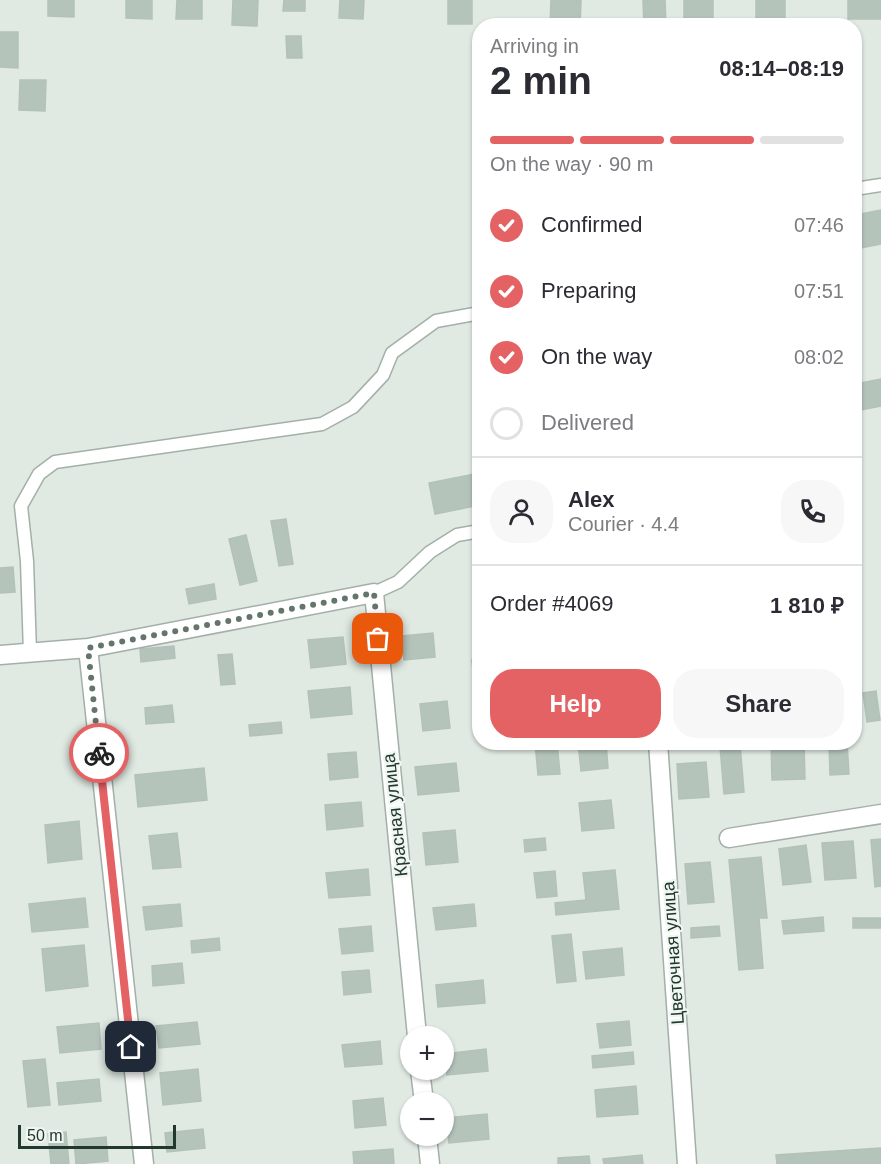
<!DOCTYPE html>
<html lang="en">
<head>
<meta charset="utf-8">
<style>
	:root { --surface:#fff; --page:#f7f7f7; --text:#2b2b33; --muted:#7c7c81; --line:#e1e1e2; --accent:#e56264 }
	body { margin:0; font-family:Arial,sans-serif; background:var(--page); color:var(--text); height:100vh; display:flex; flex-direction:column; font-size:22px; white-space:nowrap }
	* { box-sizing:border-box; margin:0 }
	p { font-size:20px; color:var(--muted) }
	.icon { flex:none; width:33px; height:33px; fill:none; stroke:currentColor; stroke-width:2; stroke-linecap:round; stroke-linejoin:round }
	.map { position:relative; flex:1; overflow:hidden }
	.sheet { position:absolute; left:472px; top:18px; width:390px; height:732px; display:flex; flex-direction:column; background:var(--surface); border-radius:24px; box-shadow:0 2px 4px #0004 }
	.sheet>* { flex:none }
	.controls { position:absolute; left:400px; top:1026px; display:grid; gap:12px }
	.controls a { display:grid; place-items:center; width:54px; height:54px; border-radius:50%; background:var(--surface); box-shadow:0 2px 4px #0004; font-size:30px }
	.scale { position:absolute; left:18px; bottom:15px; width:158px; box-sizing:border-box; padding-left:6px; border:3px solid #22382c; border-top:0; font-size:16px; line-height:21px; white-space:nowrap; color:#22382c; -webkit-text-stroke:4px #f0f6f1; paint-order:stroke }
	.pin { position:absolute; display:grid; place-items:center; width:51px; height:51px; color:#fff; margin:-26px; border-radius:12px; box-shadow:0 3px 9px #0006 }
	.courier { position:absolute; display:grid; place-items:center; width:60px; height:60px; margin:-30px; border:4px solid #e56264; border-radius:50%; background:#fff; color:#222; box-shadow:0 2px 8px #0007 }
	.headline em { font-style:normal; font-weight:800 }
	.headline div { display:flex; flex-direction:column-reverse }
	.headline { display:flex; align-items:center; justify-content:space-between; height:102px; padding:0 18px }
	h1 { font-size:39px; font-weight:800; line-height:45px }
	.bar { display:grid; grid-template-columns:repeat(4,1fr); gap:9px 6px; align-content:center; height:72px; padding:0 18px }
	.bar i { height:8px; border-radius:4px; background:var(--line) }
	.bar .current { background:var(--accent) }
	.bar p { grid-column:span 4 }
	.line { display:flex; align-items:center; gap:15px; padding:0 18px; border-top:2px solid var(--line) }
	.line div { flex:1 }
	.round { display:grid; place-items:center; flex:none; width:63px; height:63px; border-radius:24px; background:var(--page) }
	ol { padding:0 18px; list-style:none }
	li { display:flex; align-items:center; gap:18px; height:66px }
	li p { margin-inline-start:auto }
	li .icon { padding:6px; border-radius:50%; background:var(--accent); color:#fff; stroke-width:4 }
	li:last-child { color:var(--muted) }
	li i { width:33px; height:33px; border:3px solid var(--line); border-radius:50% }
	.button { display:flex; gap:12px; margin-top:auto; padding:12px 18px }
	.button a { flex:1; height:69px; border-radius:24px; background:var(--accent); color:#fff; font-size:24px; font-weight:800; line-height:69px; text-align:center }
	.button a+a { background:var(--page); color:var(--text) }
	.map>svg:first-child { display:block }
</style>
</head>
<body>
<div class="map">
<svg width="881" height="1164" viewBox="0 0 881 1164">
	<rect width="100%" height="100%" fill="#e0e9e2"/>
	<path fill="#b5c4bb" stroke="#b3c2b8" stroke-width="1.5" d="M48 0H74V17L48 16Z
		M126 0H152V19L126 18Z
		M177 0H202V19H176Z
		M233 0H258L257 26 232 25Z
		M284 0H305V11H283Z
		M340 0H364L363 19 339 18Z
		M448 0H472V24H448Z
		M551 0H581L580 26H550Z
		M643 0H665L666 26H644Z
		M684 0H713V26H684Z
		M756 0H785V26H756Z
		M848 0H881V19H848Z
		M0 32H18V68L0 67Z
		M286 36H301L302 58H287Z
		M20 80H46L45 111 19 110Z
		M881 210V244L855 249V215Z
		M881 379V406L860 410 855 384Z
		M480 473V505L435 514 429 483Z
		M286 519 293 564 279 566 271 521Z
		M246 535 257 581 240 585 229 539Z
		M13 567 15 592 0 593V568Z
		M214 584 216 599 189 604 186 589Z
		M433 633 435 657 404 660 402 636Z
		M343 637 346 664 311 668 308 640Z
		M174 646 175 658 141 662 140 649Z
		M232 654 235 684 221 685 218 655Z
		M480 659V721L478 722 472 660Z
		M350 687 352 714 311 718 308 691Z
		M876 691 880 720 867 722 863 693Z
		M447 701 450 728 423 731 420 704Z
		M172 705 174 722 146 724 145 708Z
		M281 722 282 733 250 736 249 725Z
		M535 742H557L560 774 538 775Z
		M578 742H606L608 768 581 771Z
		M771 742H804L805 779 772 780Z
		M829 742H847L849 774 830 775Z
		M740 744 744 792 724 794 720 746Z
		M356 752 358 777 330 780 328 754Z
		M706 762 709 797 679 799 677 764Z
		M456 763 459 791 418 795 415 767Z
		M204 768 207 800 138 807 135 775Z
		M611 800 614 828 582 831 579 803Z
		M361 802 363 826 327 830 325 805Z
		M79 821 82 859 48 863 45 825Z
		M455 830 458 862 426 865 423 833Z
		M177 833 181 867 153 869 149 836Z
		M545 838 546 850 525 852 524 840Z
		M881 839V886L875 887 871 840Z
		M853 841 856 878 825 880 822 843Z
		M806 845 811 882 783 885 779 849Z
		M761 857 767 918H759L763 968 739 970 729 860Z
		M710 862 714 902 688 904 685 864Z
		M368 869 370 895 329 898 326 873Z
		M615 870 619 909 556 915 555 903 586 900 583 873Z
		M555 871 557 896 537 898 534 873Z
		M85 898 88 927 32 932 29 904Z
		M180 904 182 926 146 930 143 907Z
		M474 904 476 926 436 930 433 908Z
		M823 917 824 931 784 934 782 921Z
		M853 918H881V928H853Z
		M371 926 373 951 342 954 339 929Z
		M719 926 720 936 691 938V928Z
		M571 934 576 981 557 983 552 936Z
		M219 938 220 950 192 953 191 941Z
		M84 945 88 986 46 991 42 949Z
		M622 948 624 975 586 979 583 952Z
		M182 963 184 983 153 986 152 966Z
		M369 970 371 992 344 995 342 972Z
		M483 980 485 1003 438 1007 436 985Z
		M629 1021 631 1045 600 1048 597 1024Z
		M197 1022 200 1044 159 1048 156 1026Z
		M99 1023 101 1049 60 1053 57 1027Z
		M380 1041 382 1064 345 1067 342 1045Z
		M486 1049 488 1071 447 1075 444 1054Z
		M633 1052 634 1064 593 1068 592 1056Z
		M45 1059 50 1105 28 1107 23 1061Z
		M198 1069 201 1101 163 1105 160 1073Z
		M99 1079 101 1101 59 1105 57 1083Z
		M636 1086 638 1114 597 1117 595 1090Z
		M383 1098 386 1125 355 1128 353 1101Z
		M487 1114 489 1139 449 1143 446 1118Z
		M203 1129 205 1148 167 1152 165 1133Z
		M66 1132 69 1164H51L48 1134Z
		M106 1137 108 1161 76 1164 74 1140Z
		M881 1148V1164H777L776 1155Z
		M393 1149 394 1164H354L353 1152Z
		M642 1155 643 1164H604L603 1159Z
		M589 1156 590 1164H558V1158Z"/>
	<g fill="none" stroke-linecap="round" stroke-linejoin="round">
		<g stroke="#a3b0a8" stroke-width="15">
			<path id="service" d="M855 189 881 185
				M374 593 398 582 430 552 457 535 480 531
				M30 653 27 561 21 506 39 474 55 462 322 424 353 407 383 375 392 353 436 321 480 313"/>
		</g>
		<g stroke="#a3b0a8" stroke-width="21">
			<path id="minor" d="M88 648 144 1164
				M0 655 88 648 374 593 417 1036
				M658 742 687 1164
				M729 838 881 814
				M420 1070 424 1102
				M427 1136 430 1164"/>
		</g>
		<use href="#service" stroke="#fff" stroke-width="12"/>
		<use href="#minor" stroke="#fff" stroke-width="18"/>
	</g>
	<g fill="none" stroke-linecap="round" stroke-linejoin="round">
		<path stroke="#64766c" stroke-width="6" stroke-dasharray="0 10.8" d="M99 753 88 648 374 593 378 639"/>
		<path stroke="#e56264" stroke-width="8" d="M99 753 131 1047"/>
	</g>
	<g text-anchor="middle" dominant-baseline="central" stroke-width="4.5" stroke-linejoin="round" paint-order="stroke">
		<g font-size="18" fill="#22382c" stroke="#f0f6f1">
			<text transform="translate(395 815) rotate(-96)">Красная улица</text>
			<text transform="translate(673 953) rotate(-94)">Цветочная улица</text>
		</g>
	</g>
</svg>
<div class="controls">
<a>+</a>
<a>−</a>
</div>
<div class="scale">50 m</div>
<div class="pin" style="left:378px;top:639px;background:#ea580c"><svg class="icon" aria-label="bag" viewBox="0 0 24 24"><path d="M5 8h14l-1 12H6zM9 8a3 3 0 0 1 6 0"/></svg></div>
<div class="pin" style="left:131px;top:1047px;background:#1f2937"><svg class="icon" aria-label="home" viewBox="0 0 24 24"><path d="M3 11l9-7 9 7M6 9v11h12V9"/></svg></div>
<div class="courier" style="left:99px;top:753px"><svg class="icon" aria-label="bike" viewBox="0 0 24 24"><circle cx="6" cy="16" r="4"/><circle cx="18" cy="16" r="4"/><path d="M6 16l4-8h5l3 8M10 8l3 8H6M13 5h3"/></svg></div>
<section class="sheet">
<div class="headline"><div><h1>2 min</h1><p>Arriving in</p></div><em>08:14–08:19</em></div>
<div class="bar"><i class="current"></i><i class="current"></i><i class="current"></i><i></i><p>On the way · 90 m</p></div>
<ol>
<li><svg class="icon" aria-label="check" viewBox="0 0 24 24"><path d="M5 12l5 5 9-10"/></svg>Confirmed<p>07:46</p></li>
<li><svg class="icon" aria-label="check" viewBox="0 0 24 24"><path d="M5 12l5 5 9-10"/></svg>Preparing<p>07:51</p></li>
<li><svg class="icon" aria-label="check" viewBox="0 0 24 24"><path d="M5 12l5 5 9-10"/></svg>On the way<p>08:02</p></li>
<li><i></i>Delivered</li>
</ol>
<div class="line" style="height:108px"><a class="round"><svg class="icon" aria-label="person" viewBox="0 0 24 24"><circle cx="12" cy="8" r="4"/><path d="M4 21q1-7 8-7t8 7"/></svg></a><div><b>Alex</b><p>Courier · 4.4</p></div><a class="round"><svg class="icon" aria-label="phone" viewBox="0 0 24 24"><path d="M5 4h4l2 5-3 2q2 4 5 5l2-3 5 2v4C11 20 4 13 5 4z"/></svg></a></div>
<div class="line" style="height:78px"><div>Order #4069</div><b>1 810 ₽</b></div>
<div class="button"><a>Help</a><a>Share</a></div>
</section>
</div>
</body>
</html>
